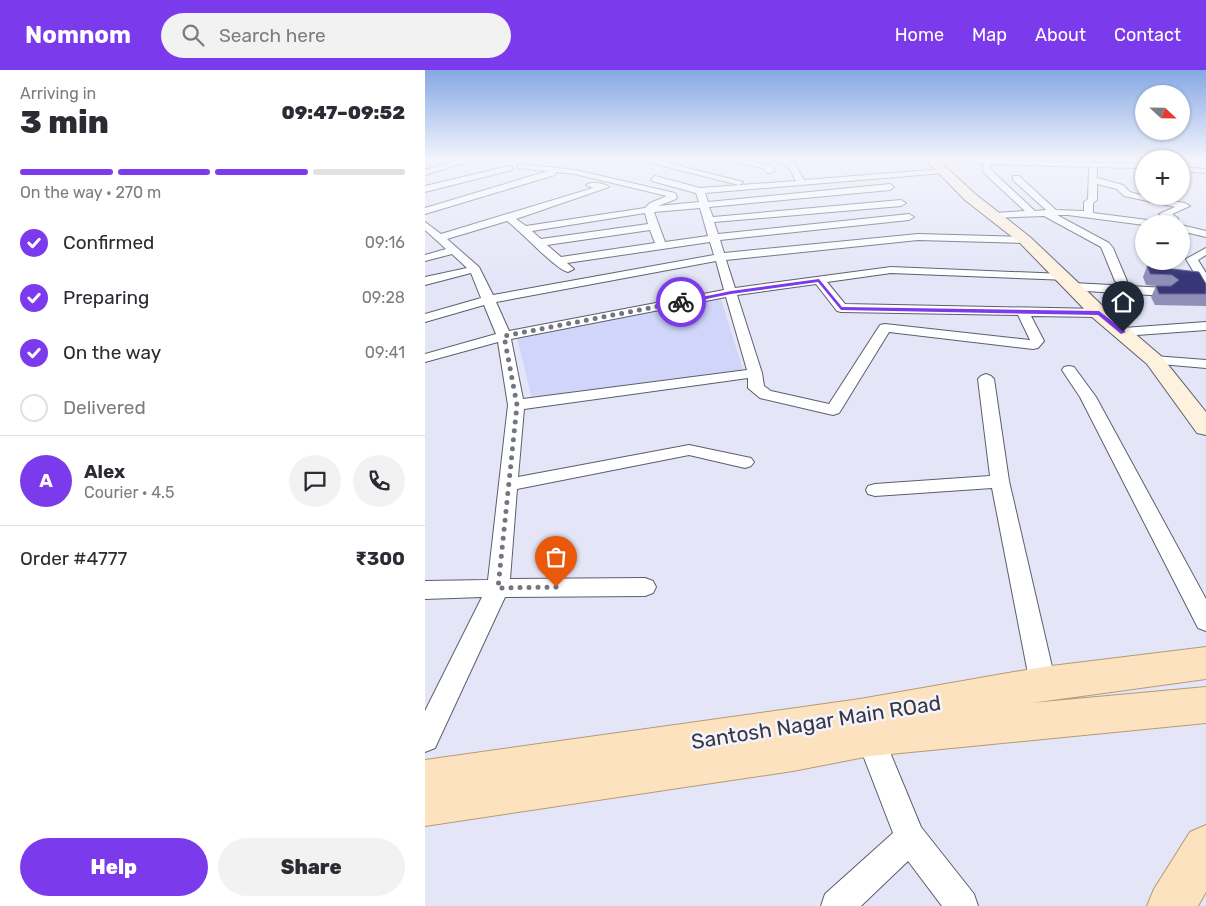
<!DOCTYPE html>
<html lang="en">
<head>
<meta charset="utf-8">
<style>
	:root { --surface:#fff; --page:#f2f2f3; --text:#2b2b33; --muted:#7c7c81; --line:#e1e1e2; --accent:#7c3aed }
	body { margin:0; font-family:Rubik,sans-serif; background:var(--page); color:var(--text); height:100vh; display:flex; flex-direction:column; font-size:19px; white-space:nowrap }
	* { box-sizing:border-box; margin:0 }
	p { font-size:16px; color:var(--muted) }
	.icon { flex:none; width:28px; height:28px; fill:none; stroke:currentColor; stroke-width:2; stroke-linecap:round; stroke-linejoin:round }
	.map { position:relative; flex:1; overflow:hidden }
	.panel { display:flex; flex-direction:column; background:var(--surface); width:425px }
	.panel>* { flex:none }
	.needle { width:32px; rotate:112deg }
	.tools { position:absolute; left:710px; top:15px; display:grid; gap:10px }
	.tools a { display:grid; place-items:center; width:55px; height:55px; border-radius:50%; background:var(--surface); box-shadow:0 1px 4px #0004; font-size:25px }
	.pin { position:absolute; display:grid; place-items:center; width:42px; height:42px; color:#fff; margin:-51px -21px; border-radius:50% 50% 50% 0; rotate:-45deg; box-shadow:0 0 5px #0007 }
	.pin .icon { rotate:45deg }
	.courier { position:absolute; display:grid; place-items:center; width:50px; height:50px; margin:-25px; border:4px solid #7c3aed; border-radius:50%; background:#fff; color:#222; box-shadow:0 1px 6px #0007 }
	.summary em { font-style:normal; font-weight:800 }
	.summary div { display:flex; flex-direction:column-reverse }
	.summary { display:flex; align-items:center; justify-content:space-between; height:85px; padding:0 20px }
	h1 { font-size:32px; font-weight:800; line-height:38px }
	.bar { display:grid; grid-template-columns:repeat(4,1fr); gap:8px 5px; align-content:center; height:60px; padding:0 20px }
	.bar i { height:6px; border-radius:4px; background:var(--line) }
	.bar .on { background:var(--accent) }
	.bar p { grid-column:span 4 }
	.line { display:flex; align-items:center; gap:12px; padding:0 20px; border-top:1px solid var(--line) }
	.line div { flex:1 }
	.round { display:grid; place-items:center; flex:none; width:52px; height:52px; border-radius:26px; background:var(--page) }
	ol { padding:0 20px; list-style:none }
	li { display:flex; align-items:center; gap:15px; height:55px }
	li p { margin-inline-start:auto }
	li .icon { padding:5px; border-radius:50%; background:var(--accent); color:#fff; stroke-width:4 }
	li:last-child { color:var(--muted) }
	li i { width:28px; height:28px; border:2px solid var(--line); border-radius:50% }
	.cta { display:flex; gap:10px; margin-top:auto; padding:10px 20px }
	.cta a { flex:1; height:58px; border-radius:30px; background:var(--accent); color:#fff; font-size:20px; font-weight:800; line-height:58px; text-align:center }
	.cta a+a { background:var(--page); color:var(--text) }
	header { display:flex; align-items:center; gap:30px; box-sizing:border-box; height:70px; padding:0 25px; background:var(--accent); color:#fff }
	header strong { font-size:24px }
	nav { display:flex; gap:28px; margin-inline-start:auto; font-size:18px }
	.search { width:350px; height:45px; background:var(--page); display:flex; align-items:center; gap:12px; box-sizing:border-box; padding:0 18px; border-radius:28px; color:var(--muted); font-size:19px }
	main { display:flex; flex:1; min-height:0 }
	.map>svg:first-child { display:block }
</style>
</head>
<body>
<header>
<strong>Nomnom</strong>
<div class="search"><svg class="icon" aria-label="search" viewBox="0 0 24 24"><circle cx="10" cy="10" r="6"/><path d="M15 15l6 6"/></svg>Search here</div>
<nav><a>Home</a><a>Map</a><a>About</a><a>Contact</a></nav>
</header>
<main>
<section class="panel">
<div class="summary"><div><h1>3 min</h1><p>Arriving in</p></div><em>09:47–09:52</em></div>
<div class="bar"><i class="on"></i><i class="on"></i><i class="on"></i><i></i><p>On the way · 270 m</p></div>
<ol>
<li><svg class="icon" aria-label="check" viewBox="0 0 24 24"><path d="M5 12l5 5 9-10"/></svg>Confirmed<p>09:16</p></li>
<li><svg class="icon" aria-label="check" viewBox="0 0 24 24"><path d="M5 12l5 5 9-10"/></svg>Preparing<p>09:28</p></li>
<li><svg class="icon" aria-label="check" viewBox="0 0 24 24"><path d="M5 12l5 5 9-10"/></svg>On the way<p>09:41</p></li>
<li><i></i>Delivered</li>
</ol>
<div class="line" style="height:90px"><b class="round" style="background:var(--accent);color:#fff">A</b><div><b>Alex</b><p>Courier · 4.5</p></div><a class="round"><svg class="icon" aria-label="chat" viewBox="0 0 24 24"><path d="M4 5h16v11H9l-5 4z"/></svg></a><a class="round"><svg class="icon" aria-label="phone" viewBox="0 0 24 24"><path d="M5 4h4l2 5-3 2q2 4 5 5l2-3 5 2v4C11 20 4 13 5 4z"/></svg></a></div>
<div class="line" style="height:65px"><div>Order #4777</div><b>₹300</b></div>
<div class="cta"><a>Help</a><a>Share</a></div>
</section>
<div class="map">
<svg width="781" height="836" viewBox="0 0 781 836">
	<rect width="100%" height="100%" fill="#e4e6f8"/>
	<path fill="#d0d5f9" d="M295 226 319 303 107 329 92 268Z"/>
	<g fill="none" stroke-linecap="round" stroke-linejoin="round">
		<g stroke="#5c5e6d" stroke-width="2">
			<path id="minor" d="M37 89H51L0 105V100Z
				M211 89H227L318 112 314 115Z
				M301 89H319L344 95H347L349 101 345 103H342L340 99Z
				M344 89H358L369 92 379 110 518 99 522 101 518 103 280 123 283 132 465 114 469 117 465 120 284 137 288 147 476 130 481 133 476 136 289 152 293 164 484 144 489 147 484 150 295 170 299 183 493 164 600 167 605 170 600 173 493 170 301 190 310 218 466 197 639 204 643 206 645 208 643 210 466 203 402 212 420 234 674 239 680 243 674 247 606 246 619 271 613 278 608 279 464 262 416 340 414 343 408 345 335 328 323 318V308L99 339 93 407 264 375 326 388 329 392 326 396 320 398 264 385 92 419 85 509 220 508 228 511 231 517 228 523 220 526 80 527 10 678 0 682V641L57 527 0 529V511L63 510 83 335 73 272 0 292V284L71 264 59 235 0 252V244L56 228 46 203 0 215V207L42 198 27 184 0 191V185L21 179 0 160V152L16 164 168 118 161 115C166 111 179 113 184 117L91 149 101 156 220 138 225 133 242 126 150 104 131 102 130 105 0 144V138L123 101 93 98V94H96L150 100 250 123 252 127 251 129 233 136 274 132 271 123 227 111 226 109 230 106 275 118 371 111 363 96ZM275 138 283 166 240 172 229 142ZM220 143 223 154 116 169 107 161ZM82 151C97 162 130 199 143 202L149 199 142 193 285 172 289 185 68 225 54 197 22 169ZM225 160 230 173 136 187 122 175ZM291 191 299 220 84 261 71 232ZM391 214 412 241 416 242 593 245 605 270 460 254 455 255 404 334 346 321 339 316 337 303 312 225ZM301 227 322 300 98 329 86 269Z
				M536 89 719 94V98L670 97 672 99V108L698 115 705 122 719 126 760 133 765 136 747 144 753 148 751 154H741L743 149 734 144 750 137 699 126 692 119 672 114V130L668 133V143L730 151 735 154H719V155L643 145H632L684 173 688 178 702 211 696 215 690 211 676 177 619 146 566 148V144L569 143 600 141 558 102 559 94ZM566 94 666 97 664 99 663 129 659 132V141L631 140 594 106H588V110L621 140 610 141 565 99Z
				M84 96H87V100L0 122V116Z
				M756 97 781 99V103L756 101Z
				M756 155 781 161V167L756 161Z
				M781 178V185L773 190 781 203V217L777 216 761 189Z
				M648 213 742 218 748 222 742 226 644 220 642 217Z
				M781 252V260L698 266 691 262 698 258Z
				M729 286 781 290V298L724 293 722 290 724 287Z
				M644 296 649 297 671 327 781 529V561L773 558 655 327 637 300 639 297Z
				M561 304 566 306 569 309 584 411 631 614 627 622 618 625 609 622 605 614 567 418 450 426 443 424 441 420 443 416 450 414 565 406 553 309 556 306Z
				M445 654 455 658 496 757 549 824 553 836H517L483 791 436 836H396L400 824 468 763 431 667 435 658Z"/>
		</g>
		<g stroke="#5c5e6d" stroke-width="2">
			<path id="secondary" d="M500 89H512L550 124 605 167 681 239 736 286 781 342V365L772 363 722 294 667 247 595 173 540 130Z"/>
		</g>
		<g stroke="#b69a75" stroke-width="2">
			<path id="primary" d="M781 577V609L606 633 781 617V653L445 686 368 701 0 756V690L435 629 618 597Z
				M781 755V822L773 836H722L729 819 765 762Z"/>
		</g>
		<use href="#minor" fill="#fff" fill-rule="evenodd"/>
		<use href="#secondary" fill="#fef1de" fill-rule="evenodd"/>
		<use href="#primary" fill="#fce2be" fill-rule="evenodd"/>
	</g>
	<path fill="#8e8eb7" d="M722 196 781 214V236L730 235 726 227 731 216 721 215 718 207Z"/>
	<path fill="#373676" stroke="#6b6b9d" d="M722 196 774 202 781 214V224H734L731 216H746L754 210 747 205 725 204Z"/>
	<linearGradient id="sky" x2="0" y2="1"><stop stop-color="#85a8e4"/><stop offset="0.43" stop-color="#f3f4fc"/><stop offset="1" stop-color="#f3f4fc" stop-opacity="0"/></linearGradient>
	<rect width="781" height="206" fill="url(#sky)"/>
	<path fill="#7c3aed" d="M394 209 417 237 674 241 701 262 696 264 673 245 416 240 393 212 306 224 256 234 253 232 306 221Z"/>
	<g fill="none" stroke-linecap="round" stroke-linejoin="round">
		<path stroke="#747580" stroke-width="5" stroke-dasharray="0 9" d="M131 517 73 518 92 335 79 266 256 232"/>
	</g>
	<g text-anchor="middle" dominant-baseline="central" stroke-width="5" stroke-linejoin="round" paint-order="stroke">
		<g font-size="21" fill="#37383f" stroke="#f3f4ff">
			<text transform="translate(391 652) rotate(-9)">Santosh Nagar Main ROad</text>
		</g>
	</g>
</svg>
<div class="tools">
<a><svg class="needle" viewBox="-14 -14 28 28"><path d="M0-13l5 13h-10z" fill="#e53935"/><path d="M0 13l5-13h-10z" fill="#7c7c81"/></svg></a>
<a>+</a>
<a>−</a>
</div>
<div class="pin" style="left:131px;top:517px;background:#ea580c"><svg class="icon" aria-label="bag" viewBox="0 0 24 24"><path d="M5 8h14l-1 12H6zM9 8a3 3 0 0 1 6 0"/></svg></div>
<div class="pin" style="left:698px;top:262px;background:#1f2937"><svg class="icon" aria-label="home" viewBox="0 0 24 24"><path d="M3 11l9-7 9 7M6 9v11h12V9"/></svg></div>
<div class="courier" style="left:256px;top:232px"><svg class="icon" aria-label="bike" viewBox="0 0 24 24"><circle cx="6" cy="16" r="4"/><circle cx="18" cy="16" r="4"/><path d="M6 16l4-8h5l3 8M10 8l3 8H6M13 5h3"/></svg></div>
</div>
</main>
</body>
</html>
